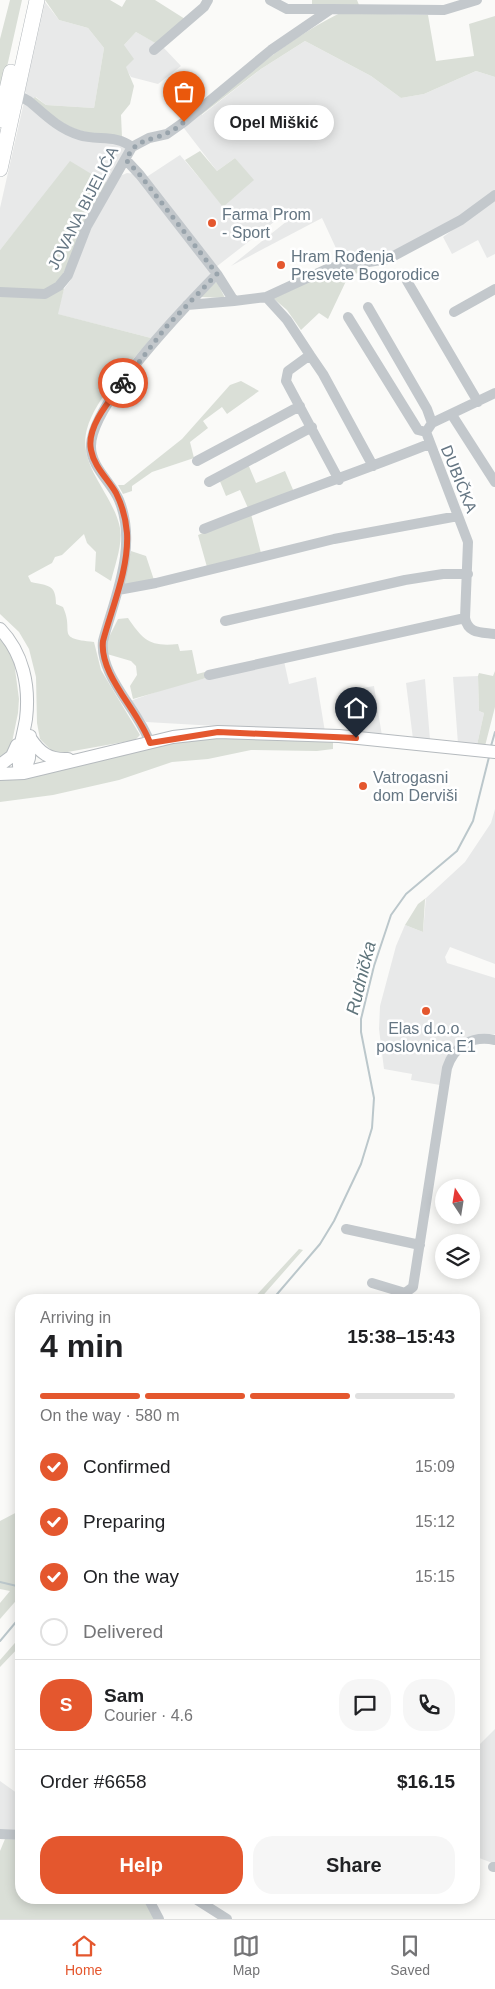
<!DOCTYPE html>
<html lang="en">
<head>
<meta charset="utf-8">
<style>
	:root { --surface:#fff; --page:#f6f6f6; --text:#202124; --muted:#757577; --line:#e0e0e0; --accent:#e4572e }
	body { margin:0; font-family:Helvetica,sans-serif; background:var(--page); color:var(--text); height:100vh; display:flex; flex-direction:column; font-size:19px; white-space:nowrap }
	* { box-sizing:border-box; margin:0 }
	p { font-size:16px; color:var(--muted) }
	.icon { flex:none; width:28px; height:28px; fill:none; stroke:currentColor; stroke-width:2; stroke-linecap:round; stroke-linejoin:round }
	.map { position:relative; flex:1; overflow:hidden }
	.sheet { position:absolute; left:15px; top:1294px; width:465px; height:610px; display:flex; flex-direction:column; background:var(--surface); border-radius:20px; box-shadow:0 2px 12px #0003 }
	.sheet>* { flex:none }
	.needle { width:32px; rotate:348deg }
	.fabs { position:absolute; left:435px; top:1179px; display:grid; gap:10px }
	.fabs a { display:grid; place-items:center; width:45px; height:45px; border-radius:50%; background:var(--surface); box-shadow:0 2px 12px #0003; font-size:25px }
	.pin { position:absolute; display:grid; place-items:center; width:42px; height:42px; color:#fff; margin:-51px -21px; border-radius:50% 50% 50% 0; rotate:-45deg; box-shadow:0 0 5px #0007 }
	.pin .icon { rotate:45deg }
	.courier { position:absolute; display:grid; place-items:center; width:50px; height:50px; margin:-25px; border:4px solid #e4572e; border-radius:50%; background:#fff; color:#222; box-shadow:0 1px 6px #0007 }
	.bubble { position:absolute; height:35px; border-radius:18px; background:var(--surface); box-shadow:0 2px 12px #0003; font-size:16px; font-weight:700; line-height:35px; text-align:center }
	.headline em { font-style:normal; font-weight:700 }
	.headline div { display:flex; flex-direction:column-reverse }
	.headline { display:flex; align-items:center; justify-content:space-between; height:85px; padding:0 25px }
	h1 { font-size:32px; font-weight:700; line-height:38px }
	.bar { display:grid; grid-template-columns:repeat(4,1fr); gap:8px 5px; align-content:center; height:60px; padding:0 25px }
	.bar i { height:6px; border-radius:4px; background:var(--line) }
	.bar .selected { background:var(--accent) }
	.bar p { grid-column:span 4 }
	.line { display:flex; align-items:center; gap:12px; padding:0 25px; border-top:1px solid var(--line) }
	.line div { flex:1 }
	.round { display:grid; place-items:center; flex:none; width:52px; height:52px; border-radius:20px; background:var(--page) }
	ol { padding:0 25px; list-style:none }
	li { display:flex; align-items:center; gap:15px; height:55px }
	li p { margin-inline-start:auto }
	li .icon { padding:5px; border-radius:50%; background:var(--accent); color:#fff; stroke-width:4 }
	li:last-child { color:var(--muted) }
	li i { width:28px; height:28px; border:2px solid var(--line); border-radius:50% }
	.primary-button { display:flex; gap:10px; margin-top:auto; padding:10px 25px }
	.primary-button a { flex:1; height:58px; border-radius:20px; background:var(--accent); color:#fff; font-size:20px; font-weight:700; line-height:58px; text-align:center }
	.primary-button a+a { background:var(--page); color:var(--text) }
	.menu { display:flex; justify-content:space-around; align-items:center; height:70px; border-top:1px solid var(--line); background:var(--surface); font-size:14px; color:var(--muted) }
	.menu a { display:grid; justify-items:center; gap:2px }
	.menu .selected { color:var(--accent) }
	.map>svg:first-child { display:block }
</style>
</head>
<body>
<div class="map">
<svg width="495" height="1919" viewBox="0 0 495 1919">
	<rect width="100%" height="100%" fill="#fafaf8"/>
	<path fill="#e8e9e9" d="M45 2 59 20 88 28 104 48 94 108 46 105 36 97 32 100 25 92Z
		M136 32 163 47 181 66 158 84 131 77 125 67 124 45Z
		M305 41 371 76 401 98 424 94 476 71 495 77V192L439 230 386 254 358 260 341 259 322 218 231 266 292 217 288 211 216 267 145 178 180 155 223 206 250 178 235 158 217 171 183 127 200 113 202 115 261 69Z
		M24 102 119 143 127 149 108 184 63 172 0 250V208Z
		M127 173 134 174 212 272 151 338 57 314 64 289 70 281 97 214 120 176Z
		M495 199V254L487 258 478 240 452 254 443 237Z
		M284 661 289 684 316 677 325 732 146 722 130 701 179 684Z
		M478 676 479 711 484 713 477 745 458 744 453 677Z
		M425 679 430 740 413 739 406 683Z
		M374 686 382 736 363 735 356 689Z
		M495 809V964L450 947 445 957 447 963 495 978V1034L479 1035 456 1045 445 1059 440 1085 411 1080 412 1074 384 1069 379 1029 380 1006 396 946 405 925 423 932 426 898 465 862 491 823Z
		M495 1729V1864L474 1856V1750Z
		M0 1781 21 1796V1833L0 1831Z"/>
	<path fill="#dadfd7" d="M10 0H22L0 98V39Z
		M45 0H110L122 7 126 0H155L185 19 157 44 136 32 124 45 134 59 126 67 134 86 130 104 121 115 122 137C74 132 70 130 32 100L35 97 46 105 94 108 104 48 88 28 59 20Z
		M312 0H357L359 5 312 7Z
		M340 13 428 15 436 61 474 56 469 24 495 16V77L476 71 424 94 401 98 371 76 305 41 261 69 201 115 200 113C244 77 288 39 340 13Z
		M200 151 217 171 235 158 254 180 223 207 185 160Z
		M70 161 108 184 61 278 55 285 45 290 0 288V250Z
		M348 269H364L347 279 328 319 319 313 301 330 287 310 273 298C298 289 322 272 348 269Z
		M217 282 225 298 201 297 215 283Z
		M62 287 64 289 58 314 151 338C131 363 96 397 87 429 77 466 113 493 120 528 123 544 115 565 111 581L95 571 96 552 87 543 84 534 62 555 55 557 52 563 28 576 31 582C48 586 56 584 56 604L63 607C75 633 54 638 94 642L101 670 140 735 135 740 62 753 52 751 40 739 37 723 36 677 29 649 19 632 0 614V294Z
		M241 381 259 391 227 414 222 407 203 421 208 428 190 442 194 458 152 472 132 486V491L123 494 118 485H124L182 439 230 385Z
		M248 464 256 483 285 471 294 492 248 508 240 490 226 496 219 479Z
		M251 514 261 553 207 567 198 535Z
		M131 551 146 556 154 580 126 585 122 582Z
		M128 618C143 640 150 647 178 644L180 651 192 650 197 674 205 672 206 678 133 699 130 686 137 675 136 666 131 661 107 654 105 645 118 619Z
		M0 636 13 654 19 699 18 713 10 752 0 761Z
		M495 671V707L485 746 477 745 484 713 479 711 478 676 479 673 493 676Z
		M208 737 333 742V749L317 751 251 750 208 759 172 762 119 780 53 795 0 802V779L191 738Z
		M426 898 425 900 423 932 405 925 418 904Z
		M299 1249 303 1250 259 1300H252Z
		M21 1510V1595L0 1619V1603L10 1591 0 1589V1521Z
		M21 1636V1645L0 1667V1660Z
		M5 1839 21 1840V1898H144L155 1919H0V1851Z"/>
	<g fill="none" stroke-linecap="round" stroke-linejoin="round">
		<path stroke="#bbc7cb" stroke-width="2" d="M491 746 495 732
			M272 1300 320 1244 334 1221 361 1164 372 1128 374 1098 361 1032V1019L374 966 391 915 406 894 457 851 473 821 489 757
			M0 1582 21 1587
			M0 1641 21 1616"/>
		<g stroke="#b5babe" stroke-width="14">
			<path id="major" d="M0 629C23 653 30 686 26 719 23 738 16 754 20 773
				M30 738C40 753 49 760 68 759
				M0 765 12 756 17 745
				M24 773 29 758 30 736
				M0 774 24 773 173 737 218 732 339 736 495 752"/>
		</g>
		<g stroke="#b4b9bd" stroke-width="16">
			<path id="highway" d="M0 120 11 72
				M0 169 37 0"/>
		</g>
		<path stroke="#c3c8cc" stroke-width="10" d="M270 0 287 9H331
			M154 50 204 7 208 0
			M16 94C21 97 26 99 30 102 45 115 59 129 79 135 97 141 116 134 132 147
			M126 160 140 175 217 274 234 301 266 297 329 268 388 259 461 220 495 195
			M407 281 478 402
			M0 292 45 294 59 286 68 275 87 226 132 147 149 138 167 134 184 122 271 50 331 9 444 10 477 0
			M266 297 287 320 310 355
			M187 305 234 301
			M368 307 427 409 432 423
			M454 312 495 289
			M348 317 418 430 426 432
			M495 393 432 423 426 432 468 542 465 618C468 634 481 632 495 634
			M452 415 495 482
			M197 461 300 406
			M339 480 286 381 288 371 310 355 323 374 373 466
			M209 482 312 427
			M204 529C278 499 354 474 429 444
			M118 590 156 583 334 539 458 516
			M225 621 405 580 443 574H468
			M209 675 465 618
			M150 743C139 710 99 676 103 641 115 596 138 546 119 500 112 483 91 467 91 447 90 404 186 306 217 274
			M346 1229 420 1245
			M372 1283 405 1293 413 1287 447 1068C454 1046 472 1035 495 1040
			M0 1834 21 1835
			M493 1867H495
			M148 1898 159 1919
			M194 1898 227 1919"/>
		<use href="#major" stroke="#fff" stroke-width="12"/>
		<use href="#highway" stroke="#fff" stroke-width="15"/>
	</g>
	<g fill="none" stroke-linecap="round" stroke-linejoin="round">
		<path stroke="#99a4ac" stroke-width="5" stroke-dasharray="0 9" d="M123 383 166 327 217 274 140 175 126 160C137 137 147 143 167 133 173 131 179 126 184 122"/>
		<path stroke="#e4572e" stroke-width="6" d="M123 383C110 400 86 427 91 450 94 467 108 479 116 493 122 505 126 520 127 533 129 569 112 607 103 641 99 675 139 711 150 743L218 732 356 738"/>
	</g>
	<g fill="#e4572e" stroke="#fff" stroke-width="2">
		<circle cx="212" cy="223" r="5"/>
		<circle cx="281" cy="265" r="5"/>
		<circle cx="363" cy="786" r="5"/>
		<circle cx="426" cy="1011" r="5"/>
	</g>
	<g text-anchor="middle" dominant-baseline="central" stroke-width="5" stroke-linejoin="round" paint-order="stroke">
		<g font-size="16" fill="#657683" stroke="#fff">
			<text transform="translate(83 208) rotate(-63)">JOVANA BIJELIĆA</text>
			<text transform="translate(459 479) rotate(68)">DUBIČKA</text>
		</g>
		<g font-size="16" fill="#657683" stroke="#fff" text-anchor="start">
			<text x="222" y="214">Farma Prom<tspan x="222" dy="18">- Sport</tspan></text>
			<text x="291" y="256">Hram Rođenja<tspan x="291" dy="18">Presvete Bogorodice</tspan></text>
			<text x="373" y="777">Vatrogasni<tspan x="373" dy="18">dom Derviši</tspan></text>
			<text x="426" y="1028" text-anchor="middle">Elas d.o.o.<tspan x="426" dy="18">poslovnica E1</tspan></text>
		</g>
		<g font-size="18" font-style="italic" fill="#60757c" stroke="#fff">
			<text transform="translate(361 978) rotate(-76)">Rudnička</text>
		</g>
	</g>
</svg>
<div class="fabs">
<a><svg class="needle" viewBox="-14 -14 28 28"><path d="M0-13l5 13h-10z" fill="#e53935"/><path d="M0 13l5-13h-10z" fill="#757577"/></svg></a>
<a><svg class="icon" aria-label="layers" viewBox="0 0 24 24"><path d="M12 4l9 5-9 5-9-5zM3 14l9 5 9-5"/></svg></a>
</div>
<div class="pin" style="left:184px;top:122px;background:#ea580c"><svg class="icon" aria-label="bag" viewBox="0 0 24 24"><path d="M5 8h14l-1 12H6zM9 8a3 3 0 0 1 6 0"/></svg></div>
<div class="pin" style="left:356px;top:738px;background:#1f2937"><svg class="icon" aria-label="home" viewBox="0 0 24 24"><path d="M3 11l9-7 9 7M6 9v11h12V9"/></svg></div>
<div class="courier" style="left:123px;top:383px"><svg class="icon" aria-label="bike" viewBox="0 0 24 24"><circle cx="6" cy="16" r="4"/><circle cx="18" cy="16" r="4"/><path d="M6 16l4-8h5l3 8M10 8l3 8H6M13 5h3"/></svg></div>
<div class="bubble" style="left:214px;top:105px;width:120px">Opel Miškić</div>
<section class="sheet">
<div class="headline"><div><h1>4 min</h1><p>Arriving in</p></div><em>15:38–15:43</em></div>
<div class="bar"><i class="selected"></i><i class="selected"></i><i class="selected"></i><i></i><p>On the way · 580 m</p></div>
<ol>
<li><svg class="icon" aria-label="check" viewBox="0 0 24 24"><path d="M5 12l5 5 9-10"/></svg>Confirmed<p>15:09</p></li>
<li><svg class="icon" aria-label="check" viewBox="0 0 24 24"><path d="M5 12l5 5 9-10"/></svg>Preparing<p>15:12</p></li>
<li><svg class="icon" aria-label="check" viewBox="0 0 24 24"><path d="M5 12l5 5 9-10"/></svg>On the way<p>15:15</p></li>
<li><i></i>Delivered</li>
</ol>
<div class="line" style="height:90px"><b class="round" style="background:var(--accent);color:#fff">S</b><div><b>Sam</b><p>Courier · 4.6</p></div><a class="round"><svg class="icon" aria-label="chat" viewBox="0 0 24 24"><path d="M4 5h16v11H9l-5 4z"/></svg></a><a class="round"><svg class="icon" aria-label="phone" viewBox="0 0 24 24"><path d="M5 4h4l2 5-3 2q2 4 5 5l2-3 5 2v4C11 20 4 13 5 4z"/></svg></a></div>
<div class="line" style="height:65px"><div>Order #6658</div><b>$16.15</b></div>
<div class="primary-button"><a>Help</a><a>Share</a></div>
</section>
</div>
<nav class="menu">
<a class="selected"><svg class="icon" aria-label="home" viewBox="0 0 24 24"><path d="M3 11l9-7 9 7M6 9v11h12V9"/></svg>Home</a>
<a><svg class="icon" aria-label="map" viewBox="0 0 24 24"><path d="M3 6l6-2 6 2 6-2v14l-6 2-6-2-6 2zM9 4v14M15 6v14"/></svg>Map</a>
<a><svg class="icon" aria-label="saved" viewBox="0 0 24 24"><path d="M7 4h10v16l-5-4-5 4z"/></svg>Saved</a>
</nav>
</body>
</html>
